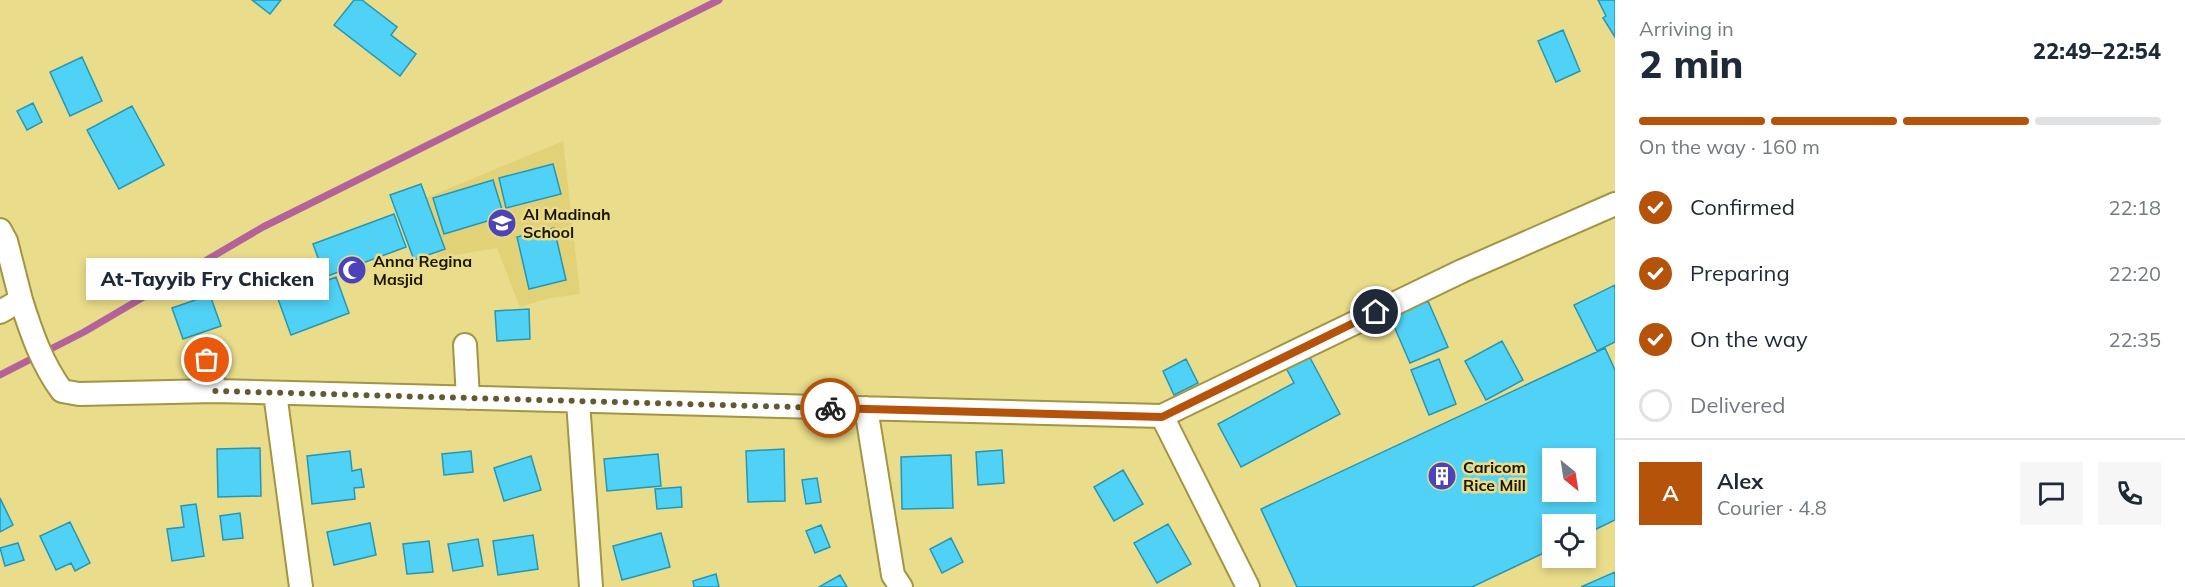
<!DOCTYPE html>
<html lang="en">
<head>
<meta charset="utf-8">
<style>
	:root { --surface:#fff; --page:#f6f6f7; --text:#1f2937; --muted:#747a83; --line:#e0e1e3; --accent:#b45309 }
	body { margin:0; font-family:Mulish,sans-serif; background:var(--page); color:var(--text); height:100vh; display:flex; flex-direction:column; font-size:22px; white-space:nowrap }
	* { box-sizing:border-box; margin:0 }
	p { font-size:20px; color:var(--muted) }
	.icon { flex:none; width:33px; height:33px; fill:none; stroke:currentColor; stroke-width:2; stroke-linecap:round; stroke-linejoin:round }
	.map { position:relative; flex:1; overflow:hidden }
	.details { display:flex; flex-direction:column; background:var(--surface); width:570px }
	.details>* { flex:none }
	.needle { width:39px; rotate:150deg }
	.fabs { position:absolute; left:1542px; top:448px; display:grid; gap:12px }
	.fabs a { display:grid; place-items:center; width:54px; height:54px; border-radius:0px; background:var(--surface); box-shadow:0 3px 9px #0003; font-size:30px }
	.pin { position:absolute; display:grid; place-items:center; width:51px; height:51px; color:#fff; margin:-26px; border:3px solid #fff; border-radius:50%; box-shadow:0 2px 6px #0007 }
	.courier { position:absolute; display:grid; place-items:center; width:60px; height:60px; margin:-30px; border:4px solid #b45309; border-radius:50%; background:#fff; color:#222; box-shadow:0 2px 8px #0007 }
	.bubble { position:absolute; height:42px; border-radius:0px; background:var(--surface); box-shadow:0 3px 9px #0003; font-size:20px; font-weight:800; line-height:42px; text-align:center }
	.summary em { font-style:normal; font-weight:800 }
	.summary div { display:flex; flex-direction:column-reverse }
	.summary { display:flex; align-items:center; justify-content:space-between; height:102px; padding:0 24px }
	h1 { font-size:39px; font-weight:800; line-height:45px }
	.bar { display:grid; grid-template-columns:repeat(4,1fr); gap:9px 6px; align-content:center; height:72px; padding:0 24px }
	.bar i { height:8px; border-radius:4px; background:var(--line) }
	.bar .selected { background:var(--accent) }
	.bar p { grid-column:span 4 }
	.line { display:flex; align-items:center; gap:15px; padding:0 24px; border-top:2px solid var(--line) }
	.line div { flex:1 }
	.round { display:grid; place-items:center; flex:none; width:63px; height:63px; border-radius:0px; background:var(--page) }
	ol { padding:0 24px; list-style:none }
	li { display:flex; align-items:center; gap:18px; height:66px }
	li p { margin-inline-start:auto }
	li .icon { padding:6px; border-radius:50%; background:var(--accent); color:#fff; stroke-width:4 }
	li:last-child { color:var(--muted) }
	li i { width:33px; height:33px; border:3px solid var(--line); border-radius:50% }
	main { display:flex; flex:1; min-height:0 }
	.map>svg:first-child { display:block }
</style>
</head>
<body>
<main>
<div class="map">
<svg width="1615" height="587" viewBox="0 0 1615 587">
	<rect width="100%" height="100%" fill="#e9dc8a"/>
	<path fill="#e1d277" d="M563 141 580 294 550 298 520 307 497 248 438 258 426 198Z"/>
	<g fill="none" stroke-linecap="round" stroke-linejoin="round">
		<path stroke="#b36399" stroke-width="7" d="M0 375 84 332 263 227 719 0"/>
	</g>
	<path fill="#50d1f6" stroke="#2796b3" stroke-width="1.5" fill-rule="evenodd" d="M252 0H281L270 14Z
		M354 0H362L397 27 391 35 416 54 400 76 334 25Z
		M1598 0H1615V37L1603 18 1606 16Z
		M1563 30 1580 71 1556 82 1538 41Z
		M82 57 102 101 70 116 50 72Z
		M33 103 42 122 27 130 17 111Z
		M132 106 164 165 119 189 87 130Z
		M553 164 561 194 506 208 499 178Z
		M493 180 504 216 444 234 433 198Z
		M421 184 445 249 414 260 390 195Z
		M394 214 406 247 325 277 313 244Z
		M554 228 566 280 529 289 517 237Z
		M336 277 349 313 291 335 278 299Z
		M1615 285V342L1597 351 1574 305Z
		M210 295 221 326 183 339 172 308Z
		M1428 301 1448 347 1410 363 1390 317Z
		M529 309 530 339 497 341 495 311Z
		M1502 341 1523 380 1486 400 1465 361Z
		M1605 348 1615 370V520L1586 534V525H1552V549L1472 587H1297L1261 509ZM1552 459H1586V492H1552Z
		M1308 354 1340 414 1241 467 1218 424 1294 383 1285 366Z
		M1186 359 1198 383 1174 395 1163 371Z
		M1439 359 1456 404 1429 415 1411 370Z
		M260 448 261 496 218 497 217 449Z
		M784 449 785 501 748 502 746 451Z
		M1002 450 1004 483 978 485 976 452Z
		M350 451 352 471 361 469 364 487 354 488 355 499 312 504 307 456Z
		M471 451 473 472 444 475 442 454Z
		M658 454 661 486 607 491 604 459Z
		M951 455 953 508 902 509 901 457Z
		M531 456 541 490 504 501 494 468Z
		M1123 470 1143 504 1114 521 1094 487Z
		M817 478 821 502 806 504 802 480Z
		M681 487 682 507 657 509 655 489Z
		M0 498 13 525 0 532Z
		M196 504 204 556 172 561 167 529 184 527 181 506Z
		M240 513 243 538 223 540 220 516Z
		M70 522 90 563 75 571 71 563 56 570 40 536Z
		M370 523 376 555 334 565 327 532Z
		M1168 524 1191 564 1157 583 1134 543Z
		M821 525 830 547 815 553 806 531Z
		M661 533 670 567 622 580 613 546Z
		M533 535 538 569 498 575 493 541Z
		M951 538 963 562 942 573 930 549Z
		M478 539 483 566 453 571 448 544Z
		M429 541 433 572 407 574 403 544Z
		M18 543 24 560 5 566 0 548Z
		M1615 572V587H1581Z
		M716 574 719 587H694L693 581Z
		M840 575 847 587H819Z"/>
	<g fill="none" stroke-linecap="round" stroke-linejoin="round">
		<g stroke="#a29543" stroke-width="26">
			<path id="minor" d="M0 230 6 241 21 300 0 312
				M21 300C31 332 42 364 62 391L79 394 215 391 1162 416 1462 271 1615 204
				M465 345 468 398
				M208 360 215 391
				M275 393 301 587
				M578 401 591 587
				M866 408 893 575 901 587
				M1162 416 1248 587"/>
		</g>
		<use href="#minor" stroke="#fff" stroke-width="22"/>
	</g>
	<g fill="none" stroke-linecap="round" stroke-linejoin="round">
		<path stroke="#625b30" stroke-width="6" stroke-dasharray="0 10.8" d="M207 360 215 391 830 408"/>
		<path stroke="#b45309" stroke-width="8" d="M830 408 1162 417 1376 312"/>
	</g>
	<defs>
		<g id="school-disc" transform="scale(1.5)"><circle r="9.5" fill="#4c42b9" stroke="#e9dc8a"/><path d="M0-5L7-2L0 1L-7-2ZM-4 1L0 2.5L4 1V4Q0 6-4 4Z" fill="#fff"/></g>
		<g id="mosque-disc" transform="scale(1.5)"><circle r="9.5" fill="#4c42b9" stroke="#e9dc8a"/><path d="M3.5-4.9A6 6 0 1 0 3.5 4.9A5 5 0 1 1 3.5-4.9Z" fill="#fff"/></g>
		<g id="building-disc" transform="scale(1.5)"><circle r="9.5" fill="#4c42b9" stroke="#e9dc8a"/><path d="M-4-6H4V6H1V3H-1V6H-4ZM-2.5-4.3h1.7v1.8h-1.7ZM.8-4.3h1.7v1.8H.8ZM-2.5-1h1.7V.8h-1.7ZM.8-1h1.7V.8H.8Z" fill="#fff"/></g>
	</defs>
	<g fill-rule="evenodd">
		<use href="#school-disc" x="502" y="223"/>
		<use href="#mosque-disc" x="352" y="270"/>
		<use href="#building-disc" x="1442" y="476"/>
	</g>
	<g text-anchor="middle" dominant-baseline="central" stroke-width="5" stroke-linejoin="round" paint-order="stroke">
		<g font-size="16" font-weight="bold" fill="#1a1600" stroke="#e9dc8a" text-anchor="start">
			<text x="523" y="214">Al Madinah<tspan x="523" dy="18">School</tspan></text>
			<text x="373" y="261">Anna Regina<tspan x="373" dy="18">Masjid</tspan></text>
			<text x="1463" y="467">Caricom<tspan x="1463" dy="18">Rice Mill</tspan></text>
		</g>
	</g>
</svg>
<div class="fabs">
<a><svg class="needle" viewBox="-14 -14 28 28"><path d="M0-13l5 13h-10z" fill="#e53935"/><path d="M0 13l5-13h-10z" fill="#747a83"/></svg></a>
<a><svg class="icon" aria-label="locate" viewBox="0 0 24 24"><circle cx="12" cy="12" r="6"/><path d="M12 2v4M12 18v4M2 12h4M18 12h4"/></svg></a>
</div>
<div class="pin" style="left:207px;top:360px;background:#ea580c"><svg class="icon" aria-label="bag" viewBox="0 0 24 24"><path d="M5 8h14l-1 12H6zM9 8a3 3 0 0 1 6 0"/></svg></div>
<div class="pin" style="left:1376px;top:312px;background:#1f2937"><svg class="icon" aria-label="home" viewBox="0 0 24 24"><path d="M3 11l9-7 9 7M6 9v11h12V9"/></svg></div>
<div class="courier" style="left:830px;top:408px"><svg class="icon" aria-label="bike" viewBox="0 0 24 24"><circle cx="6" cy="16" r="4"/><circle cx="18" cy="16" r="4"/><path d="M6 16l4-8h5l3 8M10 8l3 8H6M13 5h3"/></svg></div>
<div class="bubble" style="left:86px;top:258px;width:243px">At-Tayyib Fry Chicken</div>
</div>
<section class="details">
<div class="summary"><div><h1>2 min</h1><p>Arriving in</p></div><em>22:49–22:54</em></div>
<div class="bar"><i class="selected"></i><i class="selected"></i><i class="selected"></i><i></i><p>On the way · 160 m</p></div>
<ol>
<li><svg class="icon" aria-label="check" viewBox="0 0 24 24"><path d="M5 12l5 5 9-10"/></svg>Confirmed<p>22:18</p></li>
<li><svg class="icon" aria-label="check" viewBox="0 0 24 24"><path d="M5 12l5 5 9-10"/></svg>Preparing<p>22:20</p></li>
<li><svg class="icon" aria-label="check" viewBox="0 0 24 24"><path d="M5 12l5 5 9-10"/></svg>On the way<p>22:35</p></li>
<li><i></i>Delivered</li>
</ol>
<div class="line" style="height:108px"><b class="round" style="background:var(--accent);color:#fff">A</b><div><b>Alex</b><p>Courier · 4.8</p></div><a class="round"><svg class="icon" aria-label="chat" viewBox="0 0 24 24"><path d="M4 5h16v11H9l-5 4z"/></svg></a><a class="round"><svg class="icon" aria-label="phone" viewBox="0 0 24 24"><path d="M5 4h4l2 5-3 2q2 4 5 5l2-3 5 2v4C11 20 4 13 5 4z"/></svg></a></div>
</section>
</main>
</body>
</html>
